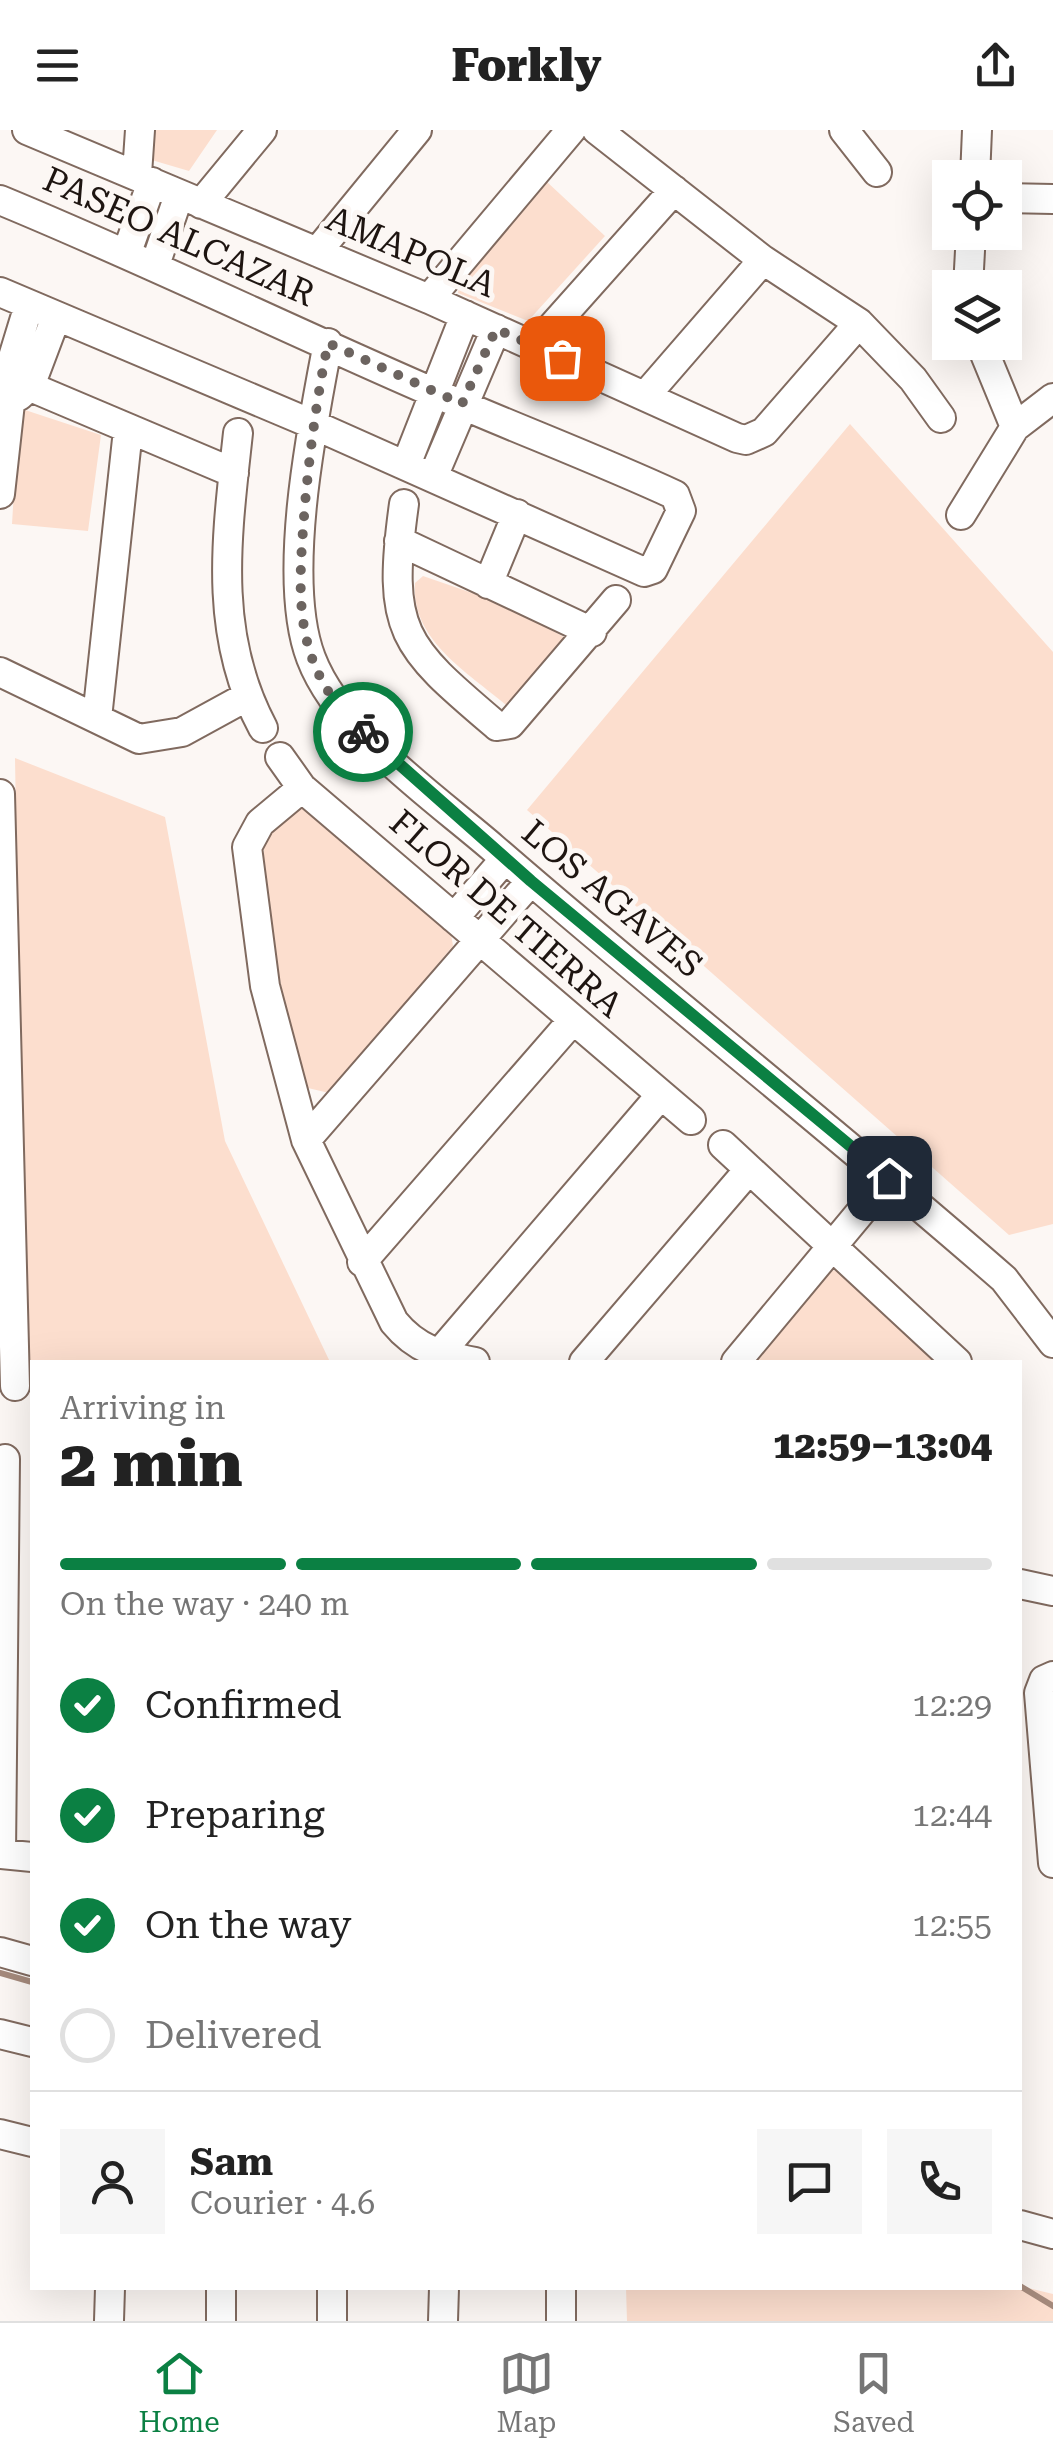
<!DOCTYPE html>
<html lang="en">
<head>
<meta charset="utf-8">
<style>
	:root { --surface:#fff; --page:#f6f6f6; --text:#222; --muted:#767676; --line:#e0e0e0; --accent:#0b8043 }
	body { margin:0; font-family:"Roboto Serif",serif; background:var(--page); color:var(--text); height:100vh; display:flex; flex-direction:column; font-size:38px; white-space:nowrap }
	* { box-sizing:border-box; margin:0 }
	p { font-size:32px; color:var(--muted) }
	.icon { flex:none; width:55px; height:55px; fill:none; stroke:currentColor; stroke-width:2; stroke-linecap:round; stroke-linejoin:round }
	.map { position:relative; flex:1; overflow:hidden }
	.details { position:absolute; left:30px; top:1230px; width:992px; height:930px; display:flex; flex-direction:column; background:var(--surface); border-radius:0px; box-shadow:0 10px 40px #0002 }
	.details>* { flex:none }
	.tools { position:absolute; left:932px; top:30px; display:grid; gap:20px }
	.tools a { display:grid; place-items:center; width:90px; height:90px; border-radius:0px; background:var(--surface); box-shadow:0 10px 40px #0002; font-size:50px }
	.pin { position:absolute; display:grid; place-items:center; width:85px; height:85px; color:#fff; margin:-42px; border-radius:20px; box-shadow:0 5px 15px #0006 }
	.courier { position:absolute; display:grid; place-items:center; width:100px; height:100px; margin:-50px; border:8px solid #0b8043; border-radius:50%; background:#fff; color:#222; box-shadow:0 2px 12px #0007 }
	.head em { font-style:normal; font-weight:800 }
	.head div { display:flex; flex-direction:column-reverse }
	.head { display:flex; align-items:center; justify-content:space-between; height:170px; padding:0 30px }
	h1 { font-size:65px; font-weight:800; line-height:75px }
	.bar { display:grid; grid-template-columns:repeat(4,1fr); gap:15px 10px; align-content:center; height:120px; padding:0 30px }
	.bar i { height:12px; border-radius:8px; background:var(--line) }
	.bar .active { background:var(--accent) }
	.bar p { grid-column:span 4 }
	.line { display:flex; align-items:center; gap:25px; padding:0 30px; border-top:2px solid var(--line) }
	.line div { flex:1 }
	.round { display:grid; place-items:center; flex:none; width:105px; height:105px; border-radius:0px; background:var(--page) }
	ol { padding:0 30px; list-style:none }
	li { display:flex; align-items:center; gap:30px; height:110px }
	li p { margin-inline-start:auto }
	li .icon { padding:10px; border-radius:50%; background:var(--accent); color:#fff; stroke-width:4 }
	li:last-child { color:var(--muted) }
	li i { width:55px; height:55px; border:5px solid var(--line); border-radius:50% }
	header { display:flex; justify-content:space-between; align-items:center; height:130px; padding:0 30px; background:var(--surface); font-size:45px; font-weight:800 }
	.tabs { display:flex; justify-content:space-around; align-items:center; height:140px; border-top:2px solid var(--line); background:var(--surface); font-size:28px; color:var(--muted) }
	.tabs a { display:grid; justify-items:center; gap:5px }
	.tabs .active { color:var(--accent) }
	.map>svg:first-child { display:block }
</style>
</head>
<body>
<header><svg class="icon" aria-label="menu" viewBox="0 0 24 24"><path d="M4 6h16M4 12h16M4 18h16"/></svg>Forkly<svg class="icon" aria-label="share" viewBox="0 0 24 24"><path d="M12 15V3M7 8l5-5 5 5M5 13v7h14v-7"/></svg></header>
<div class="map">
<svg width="1053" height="2191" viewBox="0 0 1053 2191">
	<rect width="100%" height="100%" fill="#fcf7f4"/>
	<path fill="#fcdece" d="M129 0H217L189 41 128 23Z
		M546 51 605 106 528 191 458 163 460 151Z
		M19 278 101 305 88 401 12 394Z
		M850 294 1053 522V1094L1009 1105 527 680Z
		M423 446 504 474 564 507 506 575C466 541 411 510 415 453Z
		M15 628 165 687 225 1011 330 1232H32V1242L25 1240Z
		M297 677 309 679 450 798 453 816 329 963 308 958C284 873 261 789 264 700Z
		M832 1140 845 1143 943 1232H752Z
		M1020 2156 1053 2164V2191H627L626 2158Z"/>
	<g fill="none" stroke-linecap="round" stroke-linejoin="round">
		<path stroke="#a58a7c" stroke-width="6" d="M0 1843 32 1852
			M1020 2156 1053 2176"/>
		<g stroke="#806a5f" stroke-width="32">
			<path id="minor" d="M27 0 429 169 737 308 746 310 764 302 859 193
				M597 0 763 130 859 193 913 249 941 288
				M844 0 877 42
				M137 44 140 0
				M975 48 977 0
				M1005 68 1053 69
				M0 70C148 131 291 201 437 264 517 299 597 329 675 365L681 381 653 439 644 442 312 294 0 162
				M201 74 262 0
				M127 122 152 52
				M317 122 417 0
				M155 135 179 65
				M968 158 971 102
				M429 169 571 0
				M980 212 1015 297
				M328 213C312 296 281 450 311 528 339 602 434 667 493 718 661 864 836 1002 1004 1149L1053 1213
				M535 216 674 60
				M0 244 234 343
				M646 265 763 130
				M19 266 30 256 56 187
				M238 303C227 405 212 503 263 598
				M406 335 465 185
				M433 347 496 199
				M0 364 10 273 7 247 29 175
				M404 374C386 503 403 516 497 596L510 594 616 470
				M961 385 1015 297 1053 268
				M399 411 592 502
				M488 454 517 384
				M0 542 139 609 182 602 246 567
				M97 588 128 300
				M280 627 302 658 691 990
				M302 658 260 693 247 717 265 856 306 1010 394 1192C417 1220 440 1225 475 1232
				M0 664 15 1256
				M454 788 505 729
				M306 1010 531 751
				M723 1015 957 1232
				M362 1132 572 891
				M438 1225 660 966
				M584 1232 747 1042
				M736 1232 889 1048
				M1020 1454 1053 1461
				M1053 1546 1044 1550 1039 1563 1053 1733
				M0 1724 32 1727
				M1 1724 5 1329
				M0 1822 32 1831
				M0 1904 32 1912
				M0 2004 32 2012
				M1020 2095 1053 2104
				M332 2158V2191
				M561 2158V2191
				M109 2191 110 2158
				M221 2191V2158
				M443 2191 444 2158"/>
		</g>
		<use href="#minor" stroke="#fff" stroke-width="28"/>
	</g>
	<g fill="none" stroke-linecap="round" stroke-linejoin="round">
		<path stroke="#6c6460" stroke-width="10" stroke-dasharray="0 18" d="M363 602C290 535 298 465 305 374 310 319 317 267 328 213L462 274 496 199 562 228"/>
		<path stroke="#0b8043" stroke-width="12" d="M363 602 531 751 889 1048"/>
	</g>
	<g text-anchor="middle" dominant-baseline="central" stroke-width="10" stroke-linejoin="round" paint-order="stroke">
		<g font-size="35" fill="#1e1511" stroke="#fcf7f4">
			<text transform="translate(179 107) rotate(24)">PASEO ALCAZAR</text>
			<text transform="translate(411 122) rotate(23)">AMAPOLA</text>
			<text transform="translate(612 769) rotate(40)">LOS AGAVES</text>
			<text transform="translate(506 784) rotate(41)">FLOR DE TIERRA</text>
		</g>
	</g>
</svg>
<div class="tools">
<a><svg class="icon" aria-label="locate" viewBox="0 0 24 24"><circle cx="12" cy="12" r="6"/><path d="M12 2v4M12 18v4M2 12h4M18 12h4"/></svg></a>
<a><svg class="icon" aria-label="layers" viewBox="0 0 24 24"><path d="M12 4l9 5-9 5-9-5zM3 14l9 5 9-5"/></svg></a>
</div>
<div class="pin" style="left:562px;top:228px;background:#ea580c"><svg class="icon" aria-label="bag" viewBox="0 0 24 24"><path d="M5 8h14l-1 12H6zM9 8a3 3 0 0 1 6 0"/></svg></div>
<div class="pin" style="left:889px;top:1048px;background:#1f2937"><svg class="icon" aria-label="home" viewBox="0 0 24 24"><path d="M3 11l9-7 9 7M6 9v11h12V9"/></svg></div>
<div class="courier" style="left:363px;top:602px"><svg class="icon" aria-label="bike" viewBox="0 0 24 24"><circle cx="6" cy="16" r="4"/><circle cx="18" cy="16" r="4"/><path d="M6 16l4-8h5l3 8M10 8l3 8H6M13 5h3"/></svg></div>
<section class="details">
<div class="head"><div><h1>2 min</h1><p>Arriving in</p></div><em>12:59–13:04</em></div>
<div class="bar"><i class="active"></i><i class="active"></i><i class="active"></i><i></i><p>On the way · 240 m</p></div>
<ol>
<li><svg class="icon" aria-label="check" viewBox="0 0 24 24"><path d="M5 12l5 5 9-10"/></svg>Confirmed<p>12:29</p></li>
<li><svg class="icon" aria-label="check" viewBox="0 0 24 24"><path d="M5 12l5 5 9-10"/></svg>Preparing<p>12:44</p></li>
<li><svg class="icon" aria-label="check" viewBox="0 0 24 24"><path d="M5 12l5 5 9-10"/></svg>On the way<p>12:55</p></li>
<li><i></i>Delivered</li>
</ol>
<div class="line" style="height:180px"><a class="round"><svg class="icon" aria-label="person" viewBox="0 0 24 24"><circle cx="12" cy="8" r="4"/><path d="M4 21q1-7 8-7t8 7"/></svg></a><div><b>Sam</b><p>Courier · 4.6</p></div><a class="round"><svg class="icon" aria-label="chat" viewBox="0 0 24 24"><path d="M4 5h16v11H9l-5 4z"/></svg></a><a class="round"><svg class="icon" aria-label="phone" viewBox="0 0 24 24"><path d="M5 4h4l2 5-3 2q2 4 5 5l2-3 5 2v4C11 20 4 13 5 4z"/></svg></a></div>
</section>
</div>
<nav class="tabs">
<a class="active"><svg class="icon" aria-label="home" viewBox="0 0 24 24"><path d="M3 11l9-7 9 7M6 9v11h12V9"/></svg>Home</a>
<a><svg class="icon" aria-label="map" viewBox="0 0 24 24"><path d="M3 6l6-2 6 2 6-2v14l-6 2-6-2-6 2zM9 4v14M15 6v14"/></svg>Map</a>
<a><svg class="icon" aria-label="saved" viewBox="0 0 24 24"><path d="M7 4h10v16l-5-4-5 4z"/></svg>Saved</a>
</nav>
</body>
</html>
